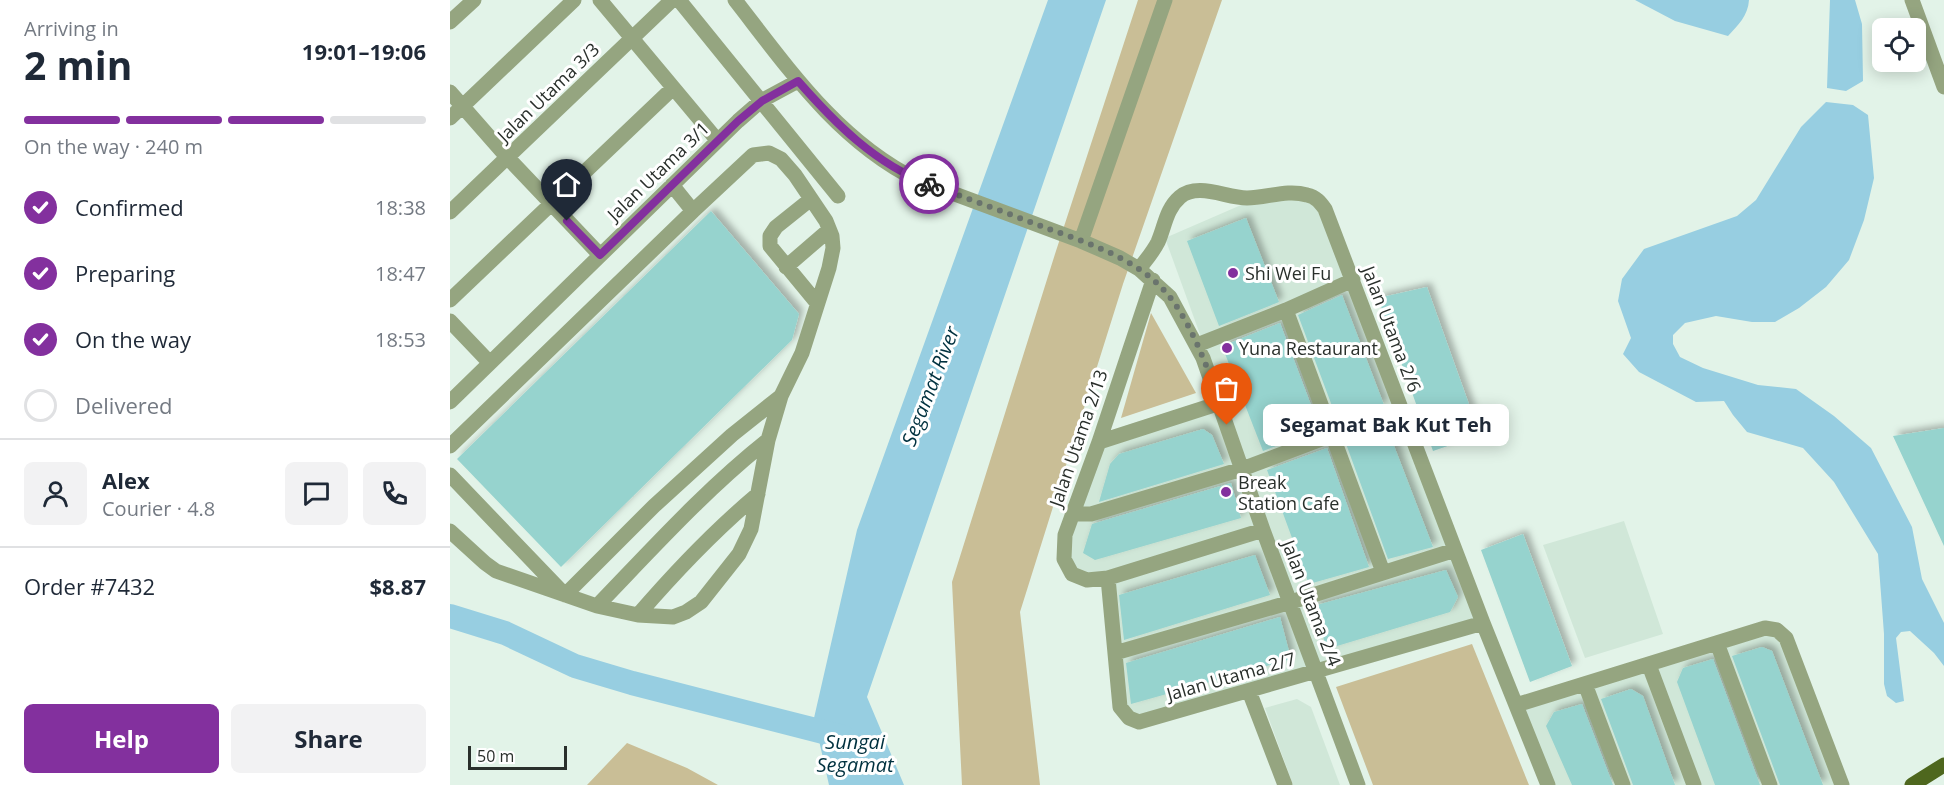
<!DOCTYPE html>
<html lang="en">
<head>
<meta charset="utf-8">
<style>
	:root { --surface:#fff; --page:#f2f2f3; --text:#1f2937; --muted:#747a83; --line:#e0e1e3; --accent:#83309e }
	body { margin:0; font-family:"Open Sans",sans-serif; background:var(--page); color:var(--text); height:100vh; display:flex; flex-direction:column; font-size:22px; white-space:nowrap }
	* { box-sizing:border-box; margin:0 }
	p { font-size:20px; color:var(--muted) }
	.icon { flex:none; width:33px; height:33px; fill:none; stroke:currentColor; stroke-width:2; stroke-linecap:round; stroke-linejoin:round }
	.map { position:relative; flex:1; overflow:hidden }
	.details { display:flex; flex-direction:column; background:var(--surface); width:450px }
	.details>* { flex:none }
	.buttons { position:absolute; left:1422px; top:18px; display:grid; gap:12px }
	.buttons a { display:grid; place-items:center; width:54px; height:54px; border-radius:9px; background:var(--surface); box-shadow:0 3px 15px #0003; font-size:30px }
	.scale { position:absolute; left:18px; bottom:15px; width:99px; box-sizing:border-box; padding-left:6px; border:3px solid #292f2b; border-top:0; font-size:16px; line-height:21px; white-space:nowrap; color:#292f2b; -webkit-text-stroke:4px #fff; paint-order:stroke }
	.pin { position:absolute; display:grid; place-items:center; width:51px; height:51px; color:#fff; margin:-62px -26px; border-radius:50% 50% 50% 0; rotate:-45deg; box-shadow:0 0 6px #0007 }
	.pin .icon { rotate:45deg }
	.courier { position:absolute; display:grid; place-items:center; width:60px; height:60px; margin:-30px; border:4px solid #83309e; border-radius:50%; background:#fff; color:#222; box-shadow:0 2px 8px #0007 }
	.bubble { position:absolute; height:42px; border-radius:9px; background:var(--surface); box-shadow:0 3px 15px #0003; font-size:20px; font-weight:700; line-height:42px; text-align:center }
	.head em { font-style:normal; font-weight:700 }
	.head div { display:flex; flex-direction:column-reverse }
	.head { display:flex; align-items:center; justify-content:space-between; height:102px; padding:0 24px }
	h1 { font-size:39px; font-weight:700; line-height:45px }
	.bar { display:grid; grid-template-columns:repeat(4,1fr); gap:9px 6px; align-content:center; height:72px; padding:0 24px }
	.bar i { height:8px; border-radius:4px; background:var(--line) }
	.bar .current { background:var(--accent) }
	.bar p { grid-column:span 4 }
	.line { display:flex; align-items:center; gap:15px; padding:0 24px; border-top:2px solid var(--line) }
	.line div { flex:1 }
	.round { display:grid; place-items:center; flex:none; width:63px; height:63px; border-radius:9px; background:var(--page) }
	ol { padding:0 24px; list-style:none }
	li { display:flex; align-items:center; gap:18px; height:66px }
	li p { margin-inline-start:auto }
	li .icon { padding:6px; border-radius:50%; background:var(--accent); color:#fff; stroke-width:4 }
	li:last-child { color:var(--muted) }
	li i { width:33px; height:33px; border:3px solid var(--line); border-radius:50% }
	.cta { display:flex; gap:12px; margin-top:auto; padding:12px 24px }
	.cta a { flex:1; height:69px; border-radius:9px; background:var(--accent); color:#fff; font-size:24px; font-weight:700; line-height:69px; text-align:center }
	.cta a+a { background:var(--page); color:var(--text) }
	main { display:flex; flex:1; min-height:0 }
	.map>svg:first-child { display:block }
</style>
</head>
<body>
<main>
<section class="details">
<div class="head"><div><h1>2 min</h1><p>Arriving in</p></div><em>19:01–19:06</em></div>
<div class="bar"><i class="current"></i><i class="current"></i><i class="current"></i><i></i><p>On the way · 240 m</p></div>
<ol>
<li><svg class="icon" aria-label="check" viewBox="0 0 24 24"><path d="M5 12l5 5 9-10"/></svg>Confirmed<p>18:38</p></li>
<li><svg class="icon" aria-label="check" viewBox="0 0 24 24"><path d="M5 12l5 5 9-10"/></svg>Preparing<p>18:47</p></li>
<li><svg class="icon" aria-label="check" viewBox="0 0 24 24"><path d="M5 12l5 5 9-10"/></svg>On the way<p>18:53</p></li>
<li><i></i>Delivered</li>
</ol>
<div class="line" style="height:108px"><a class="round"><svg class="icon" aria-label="person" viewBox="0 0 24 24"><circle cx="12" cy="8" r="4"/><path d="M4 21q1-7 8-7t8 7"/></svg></a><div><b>Alex</b><p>Courier · 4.8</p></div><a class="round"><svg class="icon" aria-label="chat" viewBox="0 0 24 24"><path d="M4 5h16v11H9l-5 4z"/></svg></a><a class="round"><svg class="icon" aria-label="phone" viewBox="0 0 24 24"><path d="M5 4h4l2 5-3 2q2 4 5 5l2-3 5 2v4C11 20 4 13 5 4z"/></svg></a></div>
<div class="line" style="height:78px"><div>Order #7432</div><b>$8.87</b></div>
<div class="cta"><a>Help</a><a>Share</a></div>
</section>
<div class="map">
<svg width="1494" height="785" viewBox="0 0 1494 785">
	<defs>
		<filter id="shadow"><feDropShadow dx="4.5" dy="-4.5" stdDeviation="3" flood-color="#0004"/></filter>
	</defs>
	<rect width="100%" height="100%" fill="#e2f3e8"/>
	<path fill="#d0e7d8" d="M855 199 880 209 1037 617 676 722 653 585 617 577 610 534 646 435 772 395 715 238 798 202Z
		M1174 521 1213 634 1135 658 1093 545Z
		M1332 625 1397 785H1093L1059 701Z
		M847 699 861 707 890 785H843L815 708Z"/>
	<path fill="#c9be96" d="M688 0H772L673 284 570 612 590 785H512L502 582 605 254Z
		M701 313 746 393 671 418Z
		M1022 644 1079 785H923L886 687Z
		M177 743 237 768 268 785H137Z"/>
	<path fill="#97cee1" d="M598 0H656L417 697 454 785H379L364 718 407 530Z
		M1185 0H1299C1298 16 1288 25 1278 36L1225 21Z
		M1380 0H1405L1412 24 1413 81 1396 91 1377 88Z
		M1376 102 1403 105 1418 115 1424 178 1414 220 1399 260 1376 287 1349 308 1325 322H1302L1266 316 1235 323 1223 335V344L1230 357 1253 368 1308 385 1346 389 1384 416 1421 448 1462 527 1472 579 1494 623V666L1484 653 1460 631 1451 632 1446 638 1454 701 1446 703 1437 696 1434 684V634L1428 554 1384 482 1353 448 1297 432 1283 415 1274 401 1246 402 1189 372 1173 354 1181 338 1168 301 1172 279 1194 249 1287 216 1306 200 1351 127Z"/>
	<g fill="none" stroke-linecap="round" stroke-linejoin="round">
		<path stroke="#97cee1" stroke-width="24" d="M0 616 55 633 125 666 182 683 393 737"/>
	</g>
	<path fill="#96d3ce" filter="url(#shadow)" d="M261 211 349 314 342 340 111 567 7 459Z
		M796 218 829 302 769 326 737 241Z
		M977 287 1030 435 983 451 928 298Z
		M892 295 934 405 888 422 848 315Z
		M830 323 870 429 813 451 772 346Z
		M936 425 983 547 938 559 895 441Z
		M1494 428V546L1443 436Z
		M753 429 762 435 774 464 649 502 660 464 669 454Z
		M877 448 919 567 859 584 817 470Z
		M781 483 791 518 645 560 633 553 642 524Z
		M1073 534 1122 666 1080 682 1031 550Z
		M805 555 820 595 674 640 669 595Z
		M996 570 1008 597 1000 612 877 649 863 606Z
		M830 617 841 659 681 704 676 663Z
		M1312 647 1322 651 1373 785H1330L1282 656Z
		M1263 659 1310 785H1265L1227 682 1233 668Z
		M1181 689 1193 696 1225 785H1183L1151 699Z
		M1132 704 1163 785H1122L1096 726 1104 712Z"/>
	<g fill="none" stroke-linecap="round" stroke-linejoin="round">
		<path stroke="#95a580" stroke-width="15" d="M150 0 267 140
			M229 0 388 196
			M285 0C338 68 388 141 467 180L631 241 670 258 689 269 720 297 753 358 813 530 908 785
			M1462 0 1494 87
			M0 22 24 0
			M0 92 57 157 150 255
			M0 118 124 0
			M361 199 326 227 320 236V246L367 303
			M0 212 222 0
			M631 241 715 0
			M336 267 379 230
			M689 269C696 260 703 252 708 242 715 226 716 209 730 197 748 182 776 198 797 198 817 198 837 189 857 195 866 197 870 202 875 209L1033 623 1098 785
			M703 280 649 442 615 535 614 559 622 574 637 580 658 578 813 530
			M0 300 223 88
			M836 310 933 572
			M0 321 39 362
			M747 345 836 310 903 280
			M0 402 288 121 311 101 348 81
			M649 442 770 403
			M0 446 243 211 222 185
			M0 475 115 595 204 506 282 435 331 396
			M622 514H641L792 469 951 409
			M0 531 35 563 46 571 147 606 188 615 223 617 236 612 251 602 289 554 301 529 318 440 331 396 352 353 379 268 383 248 382 236 376 221 345 175 331 159 319 153 303 155 243 211
			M658 578 670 707 679 718 689 722 1033 623
			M147 606C202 549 256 489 318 440
			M188 615C225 572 264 531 308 494
			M1267 643 1320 785
			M665 653 841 602 1005 550
			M1199 665 1244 785
			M1135 684 1173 785
			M799 691 835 785
			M1066 705 1315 628 1327 630 1336 638 1392 785"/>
		<path stroke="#4e671e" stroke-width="15" d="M1462 785 1494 765"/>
	</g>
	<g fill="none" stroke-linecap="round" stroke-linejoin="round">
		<path stroke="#6a746d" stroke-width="6" stroke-dasharray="0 10.8" d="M479 184C516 198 554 212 591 226 636 243 687 257 719 296 745 328 764 385 777 425"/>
		<path stroke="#83309e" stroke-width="8" d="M117 221 150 255 288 121 312 101 348 81C385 123 425 164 479 184"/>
	</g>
	<g fill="#83309e" stroke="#fff" stroke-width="2">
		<circle cx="783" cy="273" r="6"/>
		<circle cx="777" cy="348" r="6"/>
		<circle cx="776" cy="492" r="6"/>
	</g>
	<g text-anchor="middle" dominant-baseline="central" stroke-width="6" stroke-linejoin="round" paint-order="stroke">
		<g font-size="18" fill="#292f2b" stroke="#fff">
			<text transform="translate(98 92) rotate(-44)">Jalan Utama 3/3</text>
			<text transform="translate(208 171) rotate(-44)">Jalan Utama 3/1</text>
			<text transform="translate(942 329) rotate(69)">Jalan Utama 2/6</text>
			<text transform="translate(628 438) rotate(-71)">Jalan Utama 2/13</text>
			<text transform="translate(862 603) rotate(69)">Jalan Utama 2/4</text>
			<text transform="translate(781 676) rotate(-16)">Jalan Utama 2/7</text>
		</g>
		<g font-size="18" fill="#292f2b" stroke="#fff" text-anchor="start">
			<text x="795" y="273">Shi Wei Fu</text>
			<text x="789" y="348">Yuna Restaurant</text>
			<text x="788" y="482">Break<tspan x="788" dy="21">Station Cafe</tspan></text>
		</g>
		<g font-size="20" font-style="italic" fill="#00313f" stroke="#fff">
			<text transform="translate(480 386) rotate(-69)">Segamat River</text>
			<text x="405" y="741">Sungai<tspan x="405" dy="23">Segamat</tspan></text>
		</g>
	</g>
</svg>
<div class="buttons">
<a><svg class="icon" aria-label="locate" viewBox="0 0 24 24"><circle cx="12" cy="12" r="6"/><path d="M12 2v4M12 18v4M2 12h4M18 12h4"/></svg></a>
</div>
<div class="scale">50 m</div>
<div class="pin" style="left:777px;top:425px;background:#ea580c"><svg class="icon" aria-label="bag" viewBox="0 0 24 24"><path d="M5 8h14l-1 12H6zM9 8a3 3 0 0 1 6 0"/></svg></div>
<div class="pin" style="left:117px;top:221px;background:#1f2937"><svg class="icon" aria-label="home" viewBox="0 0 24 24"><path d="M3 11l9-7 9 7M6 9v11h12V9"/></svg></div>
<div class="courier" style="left:479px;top:184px"><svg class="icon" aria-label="bike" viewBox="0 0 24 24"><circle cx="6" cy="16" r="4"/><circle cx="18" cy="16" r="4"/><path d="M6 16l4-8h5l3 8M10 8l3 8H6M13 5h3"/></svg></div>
<div class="bubble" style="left:813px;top:404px;width:246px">Segamat Bak Kut Teh</div>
</div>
</main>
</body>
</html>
